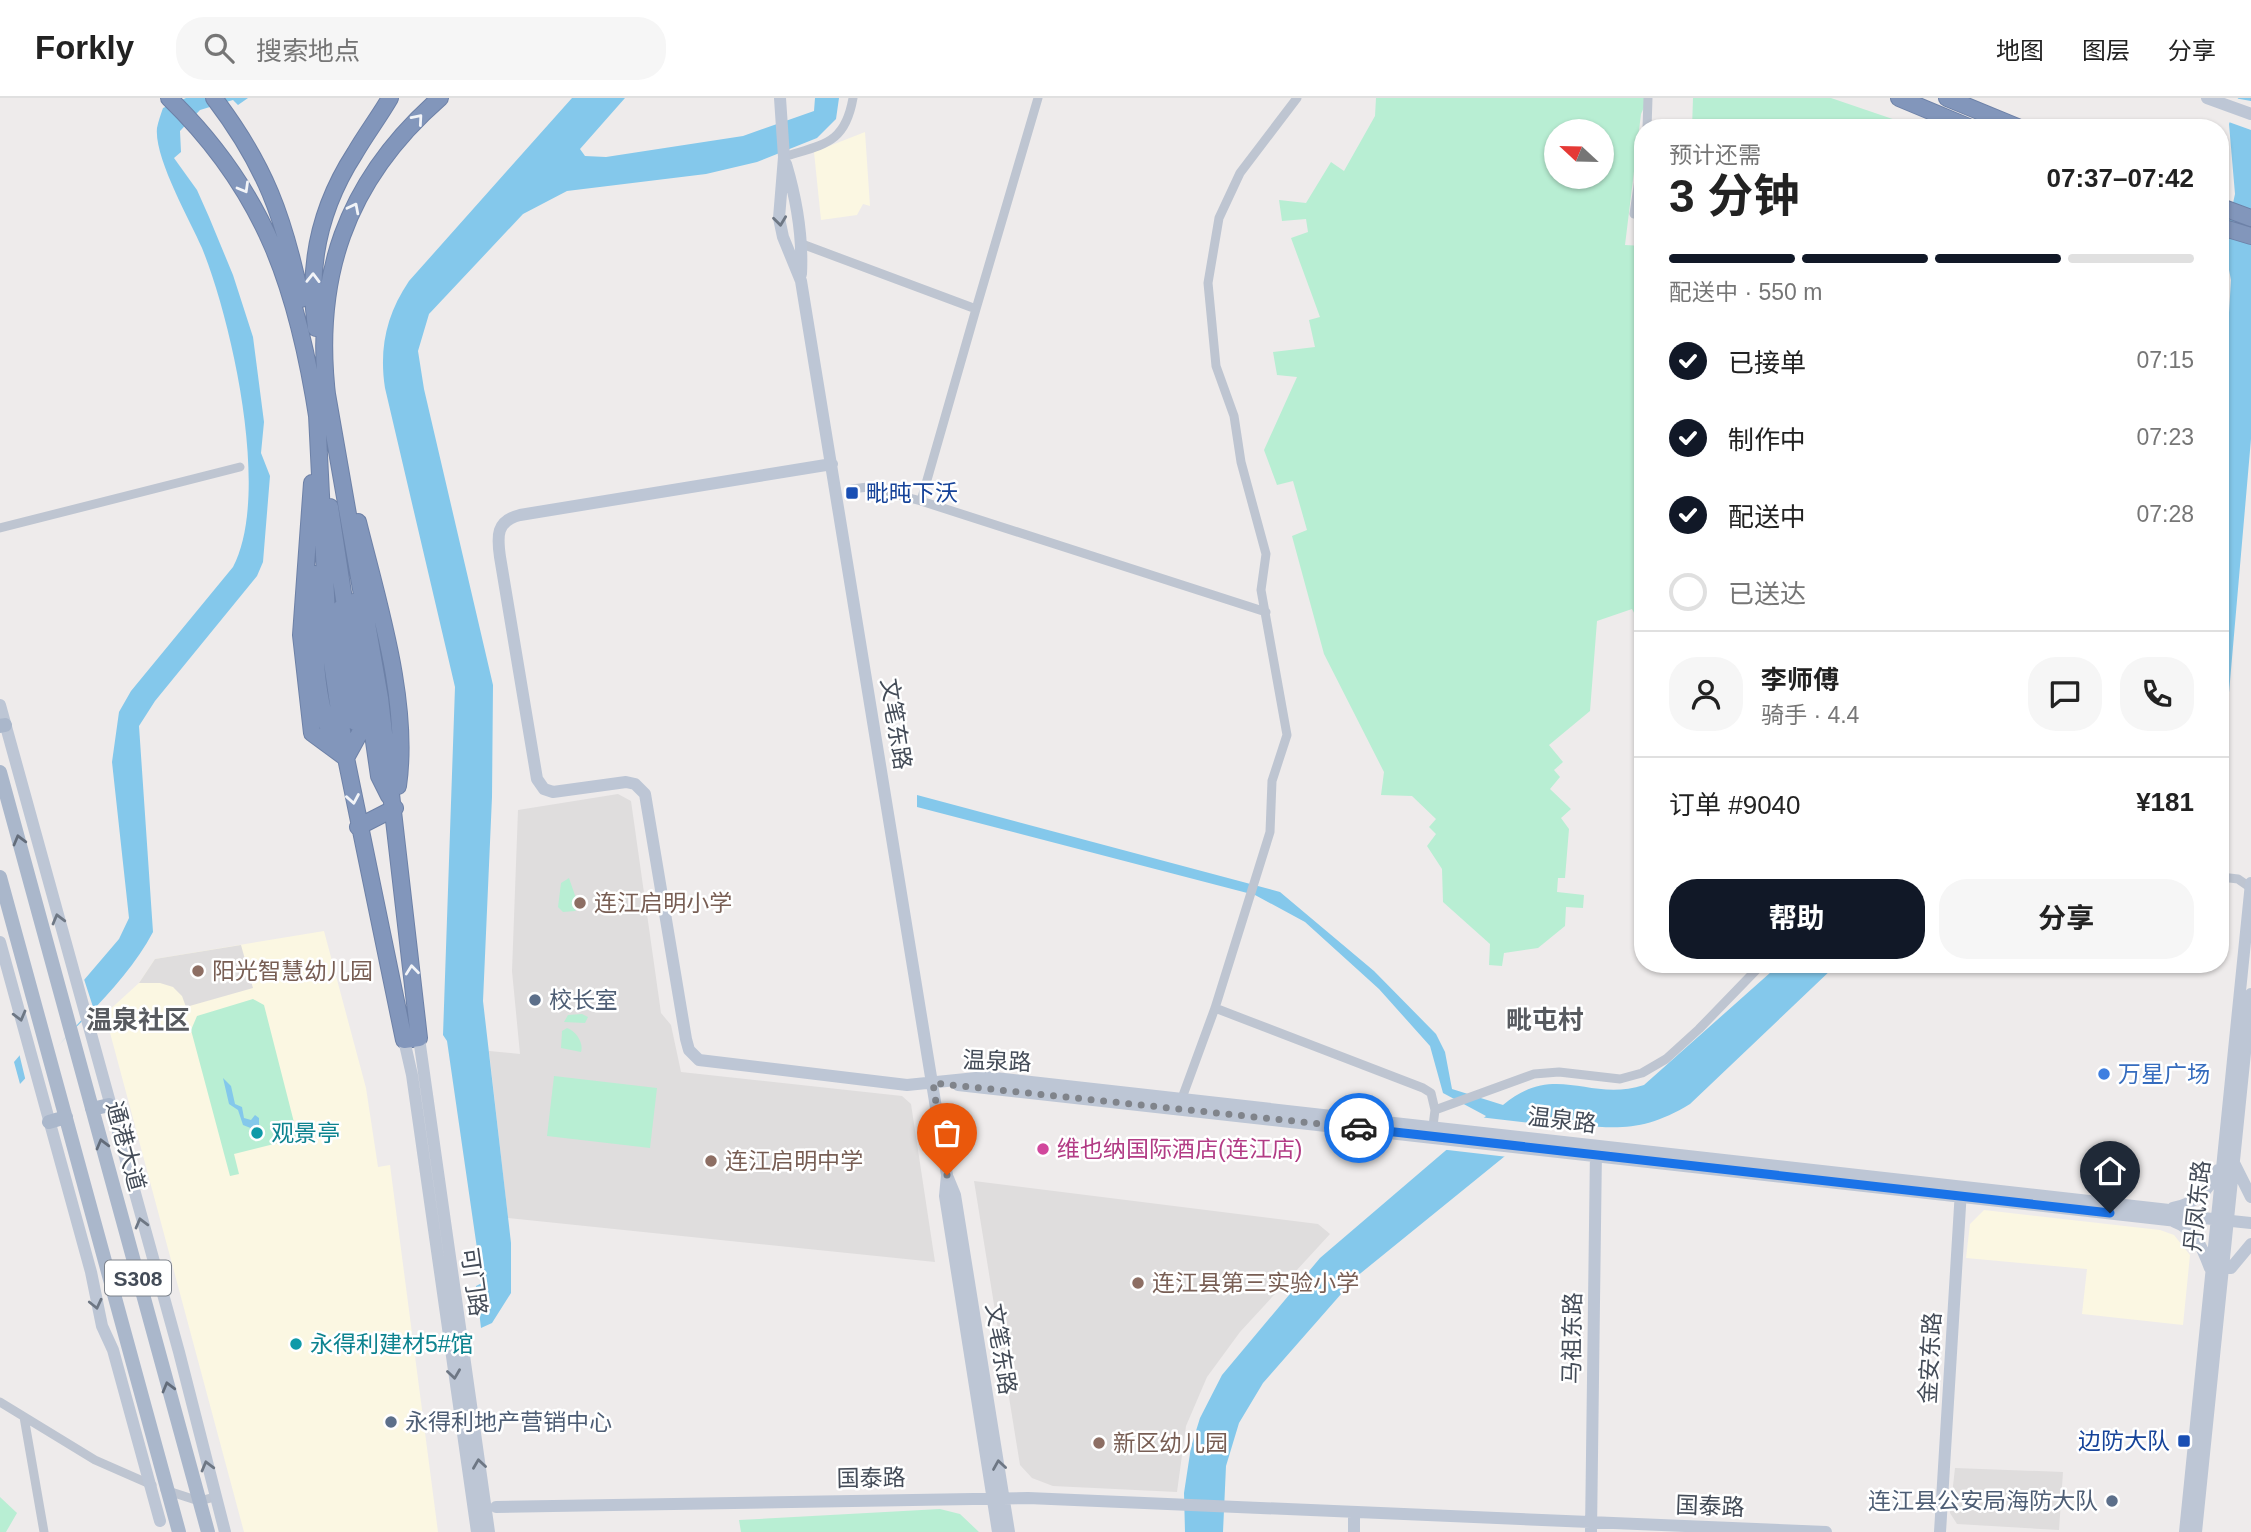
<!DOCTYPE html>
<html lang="zh">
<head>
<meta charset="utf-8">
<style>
	:root { --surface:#fff; --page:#f6f6f6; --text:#222; --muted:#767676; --line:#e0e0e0; --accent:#111827 }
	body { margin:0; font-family:Arial,"Noto Sans SC",sans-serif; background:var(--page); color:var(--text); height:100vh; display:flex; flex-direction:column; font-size:26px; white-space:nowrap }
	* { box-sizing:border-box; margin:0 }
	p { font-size:23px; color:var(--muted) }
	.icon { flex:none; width:38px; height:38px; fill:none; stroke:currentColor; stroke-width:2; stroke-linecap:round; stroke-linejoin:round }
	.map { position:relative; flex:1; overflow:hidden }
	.drawer { position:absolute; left:1634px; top:21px; width:595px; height:854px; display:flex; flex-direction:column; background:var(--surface); border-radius:28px; box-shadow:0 2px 5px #0004 }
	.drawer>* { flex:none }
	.needle { width:46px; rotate:292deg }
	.tools { position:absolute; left:1544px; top:21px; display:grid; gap:14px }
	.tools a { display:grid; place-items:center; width:70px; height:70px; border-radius:50%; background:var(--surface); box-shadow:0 2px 5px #0004; font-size:35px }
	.pin { position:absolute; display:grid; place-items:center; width:60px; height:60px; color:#fff; margin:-72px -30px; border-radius:50% 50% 50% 0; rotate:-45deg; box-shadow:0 0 7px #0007 }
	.pin .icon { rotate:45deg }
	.courier { position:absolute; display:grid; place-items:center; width:70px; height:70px; margin:-35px; border:5px solid #1a73e8; border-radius:50%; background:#fff; color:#222; box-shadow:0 2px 9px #0007 }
	.headline em { font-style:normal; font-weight:700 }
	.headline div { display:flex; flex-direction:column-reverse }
	.headline { display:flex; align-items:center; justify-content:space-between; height:119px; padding:0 35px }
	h1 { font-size:46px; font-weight:700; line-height:52px }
	.bar { display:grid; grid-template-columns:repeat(4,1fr); gap:10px 7px; align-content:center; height:84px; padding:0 35px }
	.bar i { height:9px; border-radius:5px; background:var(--line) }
	.bar .selected { background:var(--accent) }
	.bar p { grid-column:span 4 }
	.line { display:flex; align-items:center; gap:18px; padding:0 35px; border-top:2px solid var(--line) }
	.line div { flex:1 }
	.round { display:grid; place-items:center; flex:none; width:74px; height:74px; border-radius:28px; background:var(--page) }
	ol { padding:0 35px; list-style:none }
	li { display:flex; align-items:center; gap:21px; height:77px }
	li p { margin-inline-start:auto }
	li .icon { padding:7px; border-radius:50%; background:var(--accent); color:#fff; stroke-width:4 }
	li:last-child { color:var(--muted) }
	li i { width:38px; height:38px; border:4px solid var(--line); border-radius:50% }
	.button { display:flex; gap:14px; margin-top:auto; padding:14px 35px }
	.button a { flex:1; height:80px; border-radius:28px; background:var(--accent); color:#fff; font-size:28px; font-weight:700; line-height:80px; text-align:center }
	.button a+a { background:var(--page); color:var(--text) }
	header { display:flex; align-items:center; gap:42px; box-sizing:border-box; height:98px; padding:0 35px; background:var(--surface); border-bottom:2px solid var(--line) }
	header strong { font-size:33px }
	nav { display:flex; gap:38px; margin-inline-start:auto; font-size:24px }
	.search { width:490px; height:63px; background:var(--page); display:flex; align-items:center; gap:18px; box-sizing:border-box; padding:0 24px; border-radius:28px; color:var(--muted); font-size:26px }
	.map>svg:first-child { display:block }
</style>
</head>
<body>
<header>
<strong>Forkly</strong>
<div class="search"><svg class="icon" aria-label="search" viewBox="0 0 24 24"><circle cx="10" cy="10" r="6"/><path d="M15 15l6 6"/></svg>搜索地点</div>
<nav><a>地图</a><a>图层</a><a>分享</a></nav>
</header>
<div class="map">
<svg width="2251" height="1434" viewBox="0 0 2251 1434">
	<rect width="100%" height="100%" fill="#eeebeb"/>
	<path fill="#fbf7e2" d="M865 34 870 108 863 106 857 117 821 122 814 54Z
		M324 833 366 990 378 1069 390 1067 438 1434H244L105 916 139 885 155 861Z
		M1984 1112 2160 1132 2174 1137 2190 1157 2183 1227 2082 1216 2087 1171 1966 1160 1970 1126Z"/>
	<path fill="#dfdddd" d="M618 696 631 703 661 915 671 927 681 974 902 998 911 1006 935 1164 508 1120 489 953 520 956 512 873 518 712Z
		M241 847 253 890 186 909 182 898 173 889 160 885H139L155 861Z
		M974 1083 1318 1126 1330 1136 1240 1234 1207 1279 1186 1328 1177 1394 1053 1388 1032 1380 1020 1367Z
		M1955 1370 2063 1374 2059 1432 1957 1426 1950 1415Z"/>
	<path fill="#b8eed3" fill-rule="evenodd" d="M1376 0H1648L1641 16 1625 147 1643 148V532L1632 511 1597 523 1590 613 1549 647 1563 664 1554 672 1560 679 1550 691 1571 711 1561 720 1569 731 1565 780H1558L1557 794 1584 797 1583 810 1566 809 1565 828 1538 850 1504 855 1502 868 1489 867 1490 846 1443 804 1442 771 1427 748 1436 736 1429 729 1436 721 1412 698 1381 697 1384 674 1324 556 1292 438 1307 432 1293 383 1277 387 1264 352 1297 279 1277 277 1273 254 1315 249 1309 222 1320 219 1291 140 1308 134 1306 121 1282 123 1279 102 1306 105 1331 64 1344 73 1375 18ZM1556 33H1601V79H1556Z
		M1693 0H1831L1919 30H1692Z
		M569 780 579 809 575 813 563 814 558 809 561 785Z
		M253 901 264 907 298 1040 234 1056 239 1076 230 1078 191 932 197 918Z
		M582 916 588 919 585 925 564 924 568 917Z
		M567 930C576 933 584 945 581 954L561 950 562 933Z
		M554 978 657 990 650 1050 547 1038Z
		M0 1399 17 1415 6 1434H0Z
		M940 1411 960 1416 979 1434H741L739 1422Z"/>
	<path fill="#84c8eb" d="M186 0H248L238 7 233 2 200 12 180 33 181 54 174 60 197 92 209 119 233 177 253 239 264 324 261 355 270 378 263 464 257 478 155 603 139 628 153 834C124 889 63 940 20 986L14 964 119 841 129 820 112 664 119 614 131 593 233 469C271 397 232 224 202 150 190 122 154 60 157 30 158 24 161 16 163 10Z
		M572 0H625L580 51 585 58 606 59 743 38 814 13 815 0H839L836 21 817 40 757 64 706 76 567 93 523 116 429 216 418 253 424 291 493 587 492 699 483 903 511 1145V1195L492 1225 481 1230 476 1188 482 1185 447 943 443 937 455 589 385 290C379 251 386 217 409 183Z
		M2238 0H2251V341L2221 687V346L2231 182 2224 146 2235 96 2229 26Z
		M917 697 1280 794 1374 873 1436 936 1445 954 1452 991 1503 1007C1556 963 1589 1005 1644 987L1780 866H1846L1833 870 1690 1006C1638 1038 1606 1030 1548 1023L1356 1179 1263 1285 1239 1325 1226 1368 1223 1434H1185L1184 1395 1191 1349 1200 1320 1222 1277 1320 1160 1486 1018 1443 995 1430 948 1379 891 1305 824 1255 797 917 709Z
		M223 980 231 988 235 1006 242 1009 244 1020 251 1022 255 1017 259 1020V1030L253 1031 243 1027 238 1012 229 1006Z"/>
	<path fill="#eeebeb" d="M2234 0 2251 3V32L2226 23Z
		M83 878 93 909 26 984 19 955Z
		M1479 1019 1548 1027 1508 1059 1439 1051Z"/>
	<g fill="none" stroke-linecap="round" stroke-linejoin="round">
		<g stroke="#6d81a7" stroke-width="18">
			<path id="highway" d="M169 0C266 94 298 192 318 324
				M214 0C265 67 284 119 301 201
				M1899 0 1971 30
				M1947 0 2020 30
				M2221 109 2251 120
				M2221 129 2251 138
				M316 230C307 167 320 109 355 55 366 36 379 19 390 0
				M328 305C312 181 345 83 440 0
				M317 317 328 537 346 660 404 942 419 940 380 600 327 296
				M312 385 301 537 312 635 346 660
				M330 409 347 521
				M358 424C378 505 410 604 398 688
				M315 476C314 524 311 610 338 649
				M354 504 379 678 389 698
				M340 511 355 624
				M346 660 363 629 360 613
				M358 729 395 710"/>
		</g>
		<path stroke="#bec5d1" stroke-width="9" d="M1647 30 1648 0
			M784 59C824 46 845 46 853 0
			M1634 116 1643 54
			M802 146 976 211 1038 0
			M852 391 868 389 921 403 1266 514
			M921 403 976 211
			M0 430 240 369
			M2221 779 2238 781 2251 790
			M1215 910 1423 990 1431 995 1435 1012 1433 1028
			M1182 1000 1215 910 1270 734 1272 683 1287 637 1261 492 1266 456 1241 364 1234 318 1216 268 1208 185 1219 120 1240 75 1297 0
			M1435 1012 1534 976 1559 974 1620 981 1642 975 1666 961 1699 931 1762 866
			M0 1304 95 1362 152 1387
			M24 1319 44 1434
			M165 1392 199 1403 215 1399"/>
		<path stroke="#bdc6d5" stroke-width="12" d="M780 0 784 59 779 120 783 139 801 183 947 1077 945 1098 998 1434
			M2207 0 2251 16
			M786 66C797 103 803 137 801 176
			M832 366 520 417C496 423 497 438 500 459L537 681 544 691 553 694 626 684 635 686 645 696 686 941 689 952 699 962 907 987 986 979 2178 1113 2203 1120 2251 1125
			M0 607 179 1254 225 1434
			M0 844 91 1174 102 1228 113 1252 160 1423
			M419 940 489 1434
			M404 942 412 977 477 1434
			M958 987 2177 1123 2196 1121
			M2234 1065 2251 1099
			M948 1080 955 1097 1009 1434
			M2173 1110C2194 1106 2210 1092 2218 1072
			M2173 1123C2195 1131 2202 1149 2210 1170
			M2222 1169 2231 1170 2251 1146
			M496 1409 1028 1400 1826 1434
			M1354 1434V1415
			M1591 1434 1596 1051
			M1940 1434 1961 1092
			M2185 1434 2251 785
			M2196 1434 2251 896"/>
		<path stroke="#aab7cb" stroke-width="14" d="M0 628 5 627
			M0 674 208 1434
			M0 779 179 1434
			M92 1011 109 1007
			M49 1024 66 1019"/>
		<use href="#highway" stroke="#8296bb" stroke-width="16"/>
	</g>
	<defs><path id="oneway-chevron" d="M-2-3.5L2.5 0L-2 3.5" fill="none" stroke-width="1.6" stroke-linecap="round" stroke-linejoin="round" transform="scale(1.75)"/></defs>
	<g stroke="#f2f4f8">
		<use href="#oneway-chevron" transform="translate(418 21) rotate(-49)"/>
		<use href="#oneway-chevron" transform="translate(244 90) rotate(60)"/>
		<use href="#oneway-chevron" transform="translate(354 110) rotate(-63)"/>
		<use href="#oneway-chevron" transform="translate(313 180) rotate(-89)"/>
		<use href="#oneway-chevron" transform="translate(353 701) rotate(80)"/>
		<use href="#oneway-chevron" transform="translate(412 872) rotate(-96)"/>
	</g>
	<g stroke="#6e7784">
		<use href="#oneway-chevron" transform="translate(780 123) rotate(83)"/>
		<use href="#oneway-chevron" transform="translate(58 821) rotate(-105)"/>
		<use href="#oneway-chevron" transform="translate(20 918) rotate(75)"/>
		<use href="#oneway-chevron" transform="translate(141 1125) rotate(-105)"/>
		<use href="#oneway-chevron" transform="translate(96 1206) rotate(77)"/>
		<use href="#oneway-chevron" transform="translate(454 1276) rotate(82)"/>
		<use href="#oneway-chevron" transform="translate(479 1366) rotate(-98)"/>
		<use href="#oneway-chevron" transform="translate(999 1367) rotate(-99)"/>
		<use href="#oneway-chevron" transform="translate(207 1368) rotate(-105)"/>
	</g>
	<g stroke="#636c7a">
		<use href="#oneway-chevron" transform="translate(19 742) rotate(-105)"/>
		<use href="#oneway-chevron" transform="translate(102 1046) rotate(-105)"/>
		<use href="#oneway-chevron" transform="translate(168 1289) rotate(-105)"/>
	</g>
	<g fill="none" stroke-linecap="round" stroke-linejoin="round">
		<path stroke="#80848b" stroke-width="7" stroke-dasharray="0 12.6" d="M947 1077 933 985 1359 1030"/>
		<path stroke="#1a73e8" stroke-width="9" d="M1359 1030 2110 1115"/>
	</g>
	<g fill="#1a4fb4" stroke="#fff" stroke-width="2.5">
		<rect x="845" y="388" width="14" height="14" rx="3.5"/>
		<rect x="2177" y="1336" width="14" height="14" rx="3.5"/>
	</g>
	<g fill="#8d6e63" stroke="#fff" stroke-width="2.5">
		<circle cx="580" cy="805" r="7"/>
		<circle cx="198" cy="873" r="7"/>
		<circle cx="711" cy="1063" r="7"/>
		<circle cx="1138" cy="1185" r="7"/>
		<circle cx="1099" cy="1345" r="7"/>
	</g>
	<g fill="#5c6f8a" stroke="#fff" stroke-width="2.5">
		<circle cx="535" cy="902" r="7"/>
		<circle cx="391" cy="1324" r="7"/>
		<circle cx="2112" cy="1403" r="7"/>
	</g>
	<circle fill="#3f7fe0" stroke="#fff" stroke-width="2.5" cx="2104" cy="976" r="7"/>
	<g fill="#0f9aa8" stroke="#fff" stroke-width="2.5">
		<circle cx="257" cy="1035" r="7"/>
		<circle cx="296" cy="1246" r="7"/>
	</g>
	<circle fill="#d1479c" stroke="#fff" stroke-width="2.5" cx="1043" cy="1051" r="7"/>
	<g text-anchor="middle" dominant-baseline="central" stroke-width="5" stroke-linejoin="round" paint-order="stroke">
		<rect fill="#fff" stroke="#7c828a" stroke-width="2" x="105" y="1162.5" width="66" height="35" rx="5"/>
		<g font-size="21" font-weight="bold" fill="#444c58">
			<text x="138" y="1180">S308</text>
		</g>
		<g font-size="23" fill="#164399" stroke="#fff" text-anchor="start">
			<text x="866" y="395">毗旽下沃</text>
			<text x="2170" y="1343" text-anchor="end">边防大队</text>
		</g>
		<g font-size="23" fill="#444c58" stroke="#fff">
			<text transform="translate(896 626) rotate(81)">文笔东路</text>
			<text transform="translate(997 963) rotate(2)">温泉路</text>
			<text transform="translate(1562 1022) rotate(7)">温泉路</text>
			<text transform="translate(126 1048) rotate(75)">通港大道</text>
			<text transform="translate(2197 1108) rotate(-84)">丹凤东路</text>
			<text transform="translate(474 1184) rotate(82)">可门路</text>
			<text transform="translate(1572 1240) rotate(-89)">马祖东路</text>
			<text transform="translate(1001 1251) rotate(81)">文笔东路</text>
			<text transform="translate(1930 1260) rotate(-87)">金安东路</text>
			<text transform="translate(871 1380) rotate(-1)">国泰路</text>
			<text transform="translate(1710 1408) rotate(2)">国泰路</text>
		</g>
		<g font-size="23" fill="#785e54" stroke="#fff" text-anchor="start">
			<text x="594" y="805">连江启明小学</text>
			<text x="212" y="873">阳光智慧幼儿园</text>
			<text x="725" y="1063">连江启明中学</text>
			<text x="1152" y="1185">连江县第三实验小学</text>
			<text x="1113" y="1345">新区幼儿园</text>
		</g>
		<g font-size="23" fill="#4e5e75" stroke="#fff" text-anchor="start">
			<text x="549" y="902">校长室</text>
			<text x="405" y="1324">永得利地产营销中心</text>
			<text x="2098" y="1403" text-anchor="end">连江县公安局海防大队</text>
		</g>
		<g font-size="23" fill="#366cbe" stroke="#fff" text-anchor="start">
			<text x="2118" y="976">万星广场</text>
		</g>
		<g font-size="23" fill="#0d838f" stroke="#fff" text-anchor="start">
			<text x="271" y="1035">观景亭</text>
			<text x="310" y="1246">永得利建材5#馆</text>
		</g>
		<g font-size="23" fill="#b23c85" stroke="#fff" text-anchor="start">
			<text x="1057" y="1051">维也纳国际酒店(连江店)</text>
		</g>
		<g font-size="26" font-weight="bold" fill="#585b60" stroke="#fff">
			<text x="138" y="922">温泉社区</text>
			<text x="1545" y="922">毗屯村</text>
		</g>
	</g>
</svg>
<div class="tools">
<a><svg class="needle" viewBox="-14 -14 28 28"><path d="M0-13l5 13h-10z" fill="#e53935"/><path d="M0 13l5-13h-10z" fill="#767676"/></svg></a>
</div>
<div class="pin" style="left:947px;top:1077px;background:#ea580c"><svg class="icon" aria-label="bag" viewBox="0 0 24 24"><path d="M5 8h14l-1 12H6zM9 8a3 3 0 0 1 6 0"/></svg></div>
<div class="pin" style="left:2110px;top:1115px;background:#1f2937"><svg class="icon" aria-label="home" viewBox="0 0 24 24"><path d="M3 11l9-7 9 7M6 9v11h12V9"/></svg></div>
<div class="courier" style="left:1359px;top:1030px"><svg class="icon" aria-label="car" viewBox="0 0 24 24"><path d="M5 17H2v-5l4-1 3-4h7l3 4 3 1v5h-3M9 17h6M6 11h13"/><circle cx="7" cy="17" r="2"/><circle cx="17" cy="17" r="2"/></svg></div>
<section class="drawer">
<div class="headline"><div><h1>3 分钟</h1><p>预计还需</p></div><em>07:37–07:42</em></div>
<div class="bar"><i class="selected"></i><i class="selected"></i><i class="selected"></i><i></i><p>配送中 · 550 m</p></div>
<ol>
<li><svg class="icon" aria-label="check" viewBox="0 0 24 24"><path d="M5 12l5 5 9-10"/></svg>已接单<p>07:15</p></li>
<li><svg class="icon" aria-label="check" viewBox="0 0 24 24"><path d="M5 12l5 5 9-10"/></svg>制作中<p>07:23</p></li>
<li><svg class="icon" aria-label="check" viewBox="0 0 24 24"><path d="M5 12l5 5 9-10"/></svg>配送中<p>07:28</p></li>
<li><i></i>已送达</li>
</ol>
<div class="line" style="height:126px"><a class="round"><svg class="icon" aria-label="person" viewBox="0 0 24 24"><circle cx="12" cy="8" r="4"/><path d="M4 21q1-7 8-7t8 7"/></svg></a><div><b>李师傅</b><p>骑手 · 4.4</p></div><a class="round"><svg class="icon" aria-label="chat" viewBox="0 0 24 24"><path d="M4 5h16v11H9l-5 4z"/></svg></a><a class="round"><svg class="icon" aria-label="phone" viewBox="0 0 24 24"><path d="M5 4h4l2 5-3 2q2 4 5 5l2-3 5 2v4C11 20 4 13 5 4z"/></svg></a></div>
<div class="line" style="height:91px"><div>订单 #9040</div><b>¥181</b></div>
<div class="button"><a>帮助</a><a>分享</a></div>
</section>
</div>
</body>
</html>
